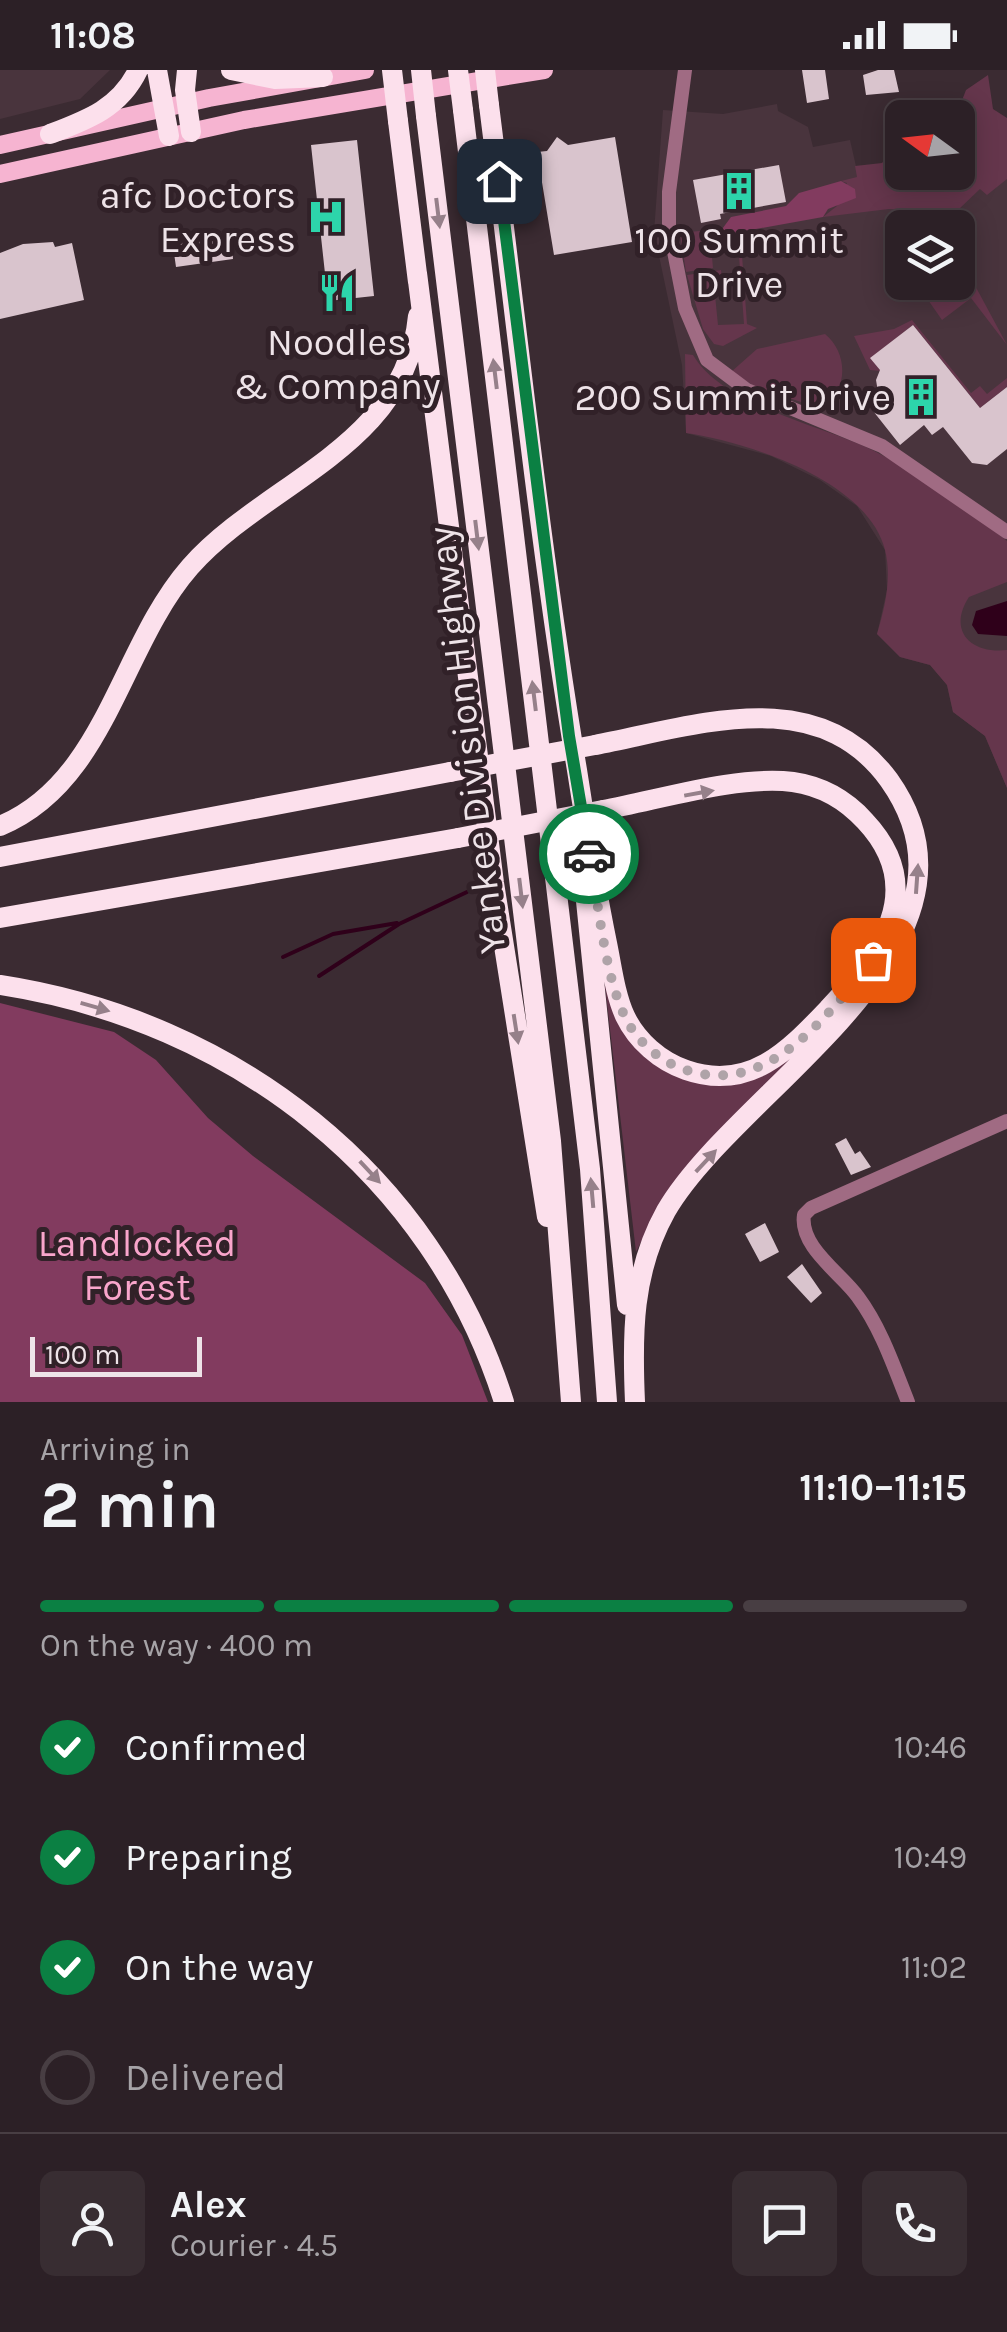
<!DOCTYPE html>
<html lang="en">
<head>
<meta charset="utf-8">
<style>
	:root { --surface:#2c2026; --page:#382d32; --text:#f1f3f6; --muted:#a6a3a7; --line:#483e43; --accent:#0b8043 }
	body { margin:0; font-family:Karla,sans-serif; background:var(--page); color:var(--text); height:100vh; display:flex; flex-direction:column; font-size:38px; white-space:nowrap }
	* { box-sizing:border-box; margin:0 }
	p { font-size:32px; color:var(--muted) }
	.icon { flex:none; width:55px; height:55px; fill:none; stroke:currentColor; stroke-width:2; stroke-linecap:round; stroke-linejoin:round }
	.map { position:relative; height:1332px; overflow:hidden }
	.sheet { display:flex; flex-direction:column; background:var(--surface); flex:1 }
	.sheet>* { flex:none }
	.needle { width:65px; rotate:285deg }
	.controls { position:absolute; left:885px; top:30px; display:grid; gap:20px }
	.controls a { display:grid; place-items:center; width:90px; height:90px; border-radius:15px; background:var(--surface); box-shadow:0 5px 25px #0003,0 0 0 2px var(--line); font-size:50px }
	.scale { position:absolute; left:30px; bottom:25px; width:172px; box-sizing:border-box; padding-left:10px; border:5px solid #eee3e8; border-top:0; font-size:28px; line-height:35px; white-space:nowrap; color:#eee3e8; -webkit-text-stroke:8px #312128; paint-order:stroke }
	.pin { position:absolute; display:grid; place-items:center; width:85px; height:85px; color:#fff; margin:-42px; border-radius:20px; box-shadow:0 5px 15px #0006 }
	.courier { position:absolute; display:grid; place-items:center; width:100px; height:100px; margin:-50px; border:8px solid #0b8043; border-radius:50%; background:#fff; color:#222; box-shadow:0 2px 12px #0007 }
	.overview em { font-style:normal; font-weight:700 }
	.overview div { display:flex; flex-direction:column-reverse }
	.overview { display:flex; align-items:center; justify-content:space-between; height:170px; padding:0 40px }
	h1 { font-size:65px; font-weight:700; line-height:75px }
	.bar { display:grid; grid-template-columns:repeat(4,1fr); gap:15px 10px; align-content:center; height:120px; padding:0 40px }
	.bar i { height:12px; border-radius:8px; background:var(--line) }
	.bar .selected { background:var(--accent) }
	.bar p { grid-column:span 4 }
	.line { display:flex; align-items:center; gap:25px; padding:0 40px; border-top:2px solid var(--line) }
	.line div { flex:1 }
	.round { display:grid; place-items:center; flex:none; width:105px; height:105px; border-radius:15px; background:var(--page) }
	ol { padding:0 40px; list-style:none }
	li { display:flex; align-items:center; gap:30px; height:110px }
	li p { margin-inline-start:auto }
	li .icon { padding:10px; border-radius:50%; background:var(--accent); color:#fff; stroke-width:4 }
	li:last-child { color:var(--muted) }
	li i { width:55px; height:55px; border:5px solid var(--line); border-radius:50% }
	.status { display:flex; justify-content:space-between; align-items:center; height:70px; padding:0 50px; background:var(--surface); direction:ltr }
	.status svg { height:28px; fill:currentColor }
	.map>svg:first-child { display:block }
</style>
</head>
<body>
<div class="status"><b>11:08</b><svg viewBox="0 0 49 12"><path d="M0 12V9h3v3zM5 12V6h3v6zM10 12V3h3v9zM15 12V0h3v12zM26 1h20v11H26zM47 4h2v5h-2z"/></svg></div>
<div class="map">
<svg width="1007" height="1332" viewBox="0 0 1007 1332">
	<rect width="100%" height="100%" fill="#3b2b32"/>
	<path fill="#49343d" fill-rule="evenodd" d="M0 0H110L80 29 0 49Z
		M777 34 778 41 808 57 813 77 850 70 863 127 1007 102V718L985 666 953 642 947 615 930 595 900 587 877 564 887 520 885 480 857 436 820 410 771 386 686 363 682 295 654 162 663 40 723 44ZM902 158H958V212H902Z"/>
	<path fill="#65364c" d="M988 5 993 39 1007 48V109L987 125 980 119 959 139 964 148 953 150 952 142 889 139 823 147 837 136 847 113 841 111 857 107 855 96 882 93 902 71V102H958V48L923 47 925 43 961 33 966 20Z
		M718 159V174L711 176 713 198 686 202 680 163Z
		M750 181 742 185 747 254 757 258 723 276 714 274 703 259 687 205 721 200 724 224 715 225 718 255 744 254 739 186 732 185Z
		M958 194 977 201 971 208 1007 275 971 228 942 250 926 227 935 213 958 212Z
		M912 250 971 323 980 316 987 324 1007 308V317L980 338 913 255 871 288 881 301 870 300 854 266 894 259Z
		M825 264C849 284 848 321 822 339L756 317 731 302 757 279Z
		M685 284 693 285C726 339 826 355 880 384 925 407 968 439 1007 471V512L969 527C947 561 971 584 1007 580V718L985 666 953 642 947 615 930 595 900 587 877 564C885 537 892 508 885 480 868 411 748 372 686 363Z
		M603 899 611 924 683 1006 795 984 645 1164 636 1182Z"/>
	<path fill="#823b5f" d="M841 111 855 119 856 128 828 139 823 147 717 166 731 147 786 136 799 123Z
		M0 933 114 962 156 990 208 1048 253 1086 425 1213 462 1265 488 1332H0Z"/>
	<path fill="#2f001a" d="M1007 531V566L978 564 972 555 976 541Z"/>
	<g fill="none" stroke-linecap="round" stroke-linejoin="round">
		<path stroke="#2f001a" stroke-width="4" d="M283 887 333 864 397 853
			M319 906 399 854 467 822"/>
	</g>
	<path fill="#d9c4cd" d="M802 0H825L829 29 807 33Z
		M878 0H894L899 22 866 25 863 5Z
		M557 67 568 75 615 67 632 172 554 185 537 82 547 81Z
		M357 70 374 226 328 231 311 75Z
		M779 95 786 132 720 144 721 149 701 153 693 110Z
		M218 162 231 163 233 189 176 197 173 176Z
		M53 172 55 177 72 173 84 230 0 249V183L23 174Z
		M913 255 980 338 1007 317V379L987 395 972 393 943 357 932 365 924 355 900 375 866 332 878 322 876 310 880 300 870 288Z
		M846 1068 855 1084 860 1081 871 1097 851 1105 835 1074Z
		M765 1153 779 1182 760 1192 745 1164Z
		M802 1194 822 1223 811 1233 787 1207Z"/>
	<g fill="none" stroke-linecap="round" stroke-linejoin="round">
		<path stroke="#a06b83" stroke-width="14" d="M685 0 669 122V156L685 238 707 290 747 320 882 376 1007 462
			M908 1332C894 1297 881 1258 858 1227 842 1204 799 1177 804 1145L811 1138 1007 1051"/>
		<path stroke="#f6b4d1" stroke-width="18" d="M0 75 209 28 365 0
			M0 104 244 50 544 0"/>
		<path stroke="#fce0ec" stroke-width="20" d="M157 0 169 66
			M187 0 185 20 191 62
			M231 0 275 9 323 7
			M489 35C517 257 540 480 577 700 586 758 595 815 607 873 612 897 615 924 625 946 637 971 660 991 686 1000 749 1022 788 981 828 939 879 885 930 820 865 751 846 730 821 716 793 712 737 705 659 730 603 740
			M463 40 590 1099 607 1332
			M426 46 551 1071 571 1332
			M398 51 418 212
			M50 64C87 50 120 38 138 0
			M417 203 494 813 547 1147
			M595 675C695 656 817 611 889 710 1007 876 737 1018 666 1141 632 1202 632 1264 635 1332
			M0 756C106 712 120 577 190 497 265 412 406 377 418 246
			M0 787 450 702
			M586 831 627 1235
			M0 848 458 768
			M0 915C234 951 432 1103 504 1332"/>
		<path stroke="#fce0ec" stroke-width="20" d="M392 0 398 51
			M421 0 426 46
			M458 0 463 40
			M485 0 489 35
			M450 702 595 675
			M458 768 603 740"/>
	</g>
	<defs><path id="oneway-solid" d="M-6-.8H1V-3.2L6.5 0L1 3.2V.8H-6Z" transform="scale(2.5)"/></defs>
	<g fill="#96808a">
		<use href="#oneway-solid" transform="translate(438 143) rotate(83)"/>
		<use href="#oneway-solid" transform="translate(495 304) rotate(-97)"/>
		<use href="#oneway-solid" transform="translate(477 465) rotate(83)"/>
		<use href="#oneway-solid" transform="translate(534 626) rotate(-97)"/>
		<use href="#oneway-solid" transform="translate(699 723) rotate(-10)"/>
		<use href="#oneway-solid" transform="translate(917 809) rotate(-86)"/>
		<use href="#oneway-solid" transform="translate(521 823) rotate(83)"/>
		<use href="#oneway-solid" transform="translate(95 937) rotate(16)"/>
		<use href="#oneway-solid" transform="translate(516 959) rotate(81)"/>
		<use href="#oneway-solid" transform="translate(706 1091) rotate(-47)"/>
		<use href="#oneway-solid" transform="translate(370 1102) rotate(47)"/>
		<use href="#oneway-solid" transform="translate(592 1123) rotate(-95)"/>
	</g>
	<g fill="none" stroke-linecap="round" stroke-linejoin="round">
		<path stroke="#afa3a8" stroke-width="10" stroke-dasharray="0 18" d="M589 784C599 833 604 905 626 949 639 974 662 993 689 1001 769 1025 828 945 873 890"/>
		<path stroke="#0b8043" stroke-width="12" d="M499 111 569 666 589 784"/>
	</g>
	<defs>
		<g id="building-bare" transform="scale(3)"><path d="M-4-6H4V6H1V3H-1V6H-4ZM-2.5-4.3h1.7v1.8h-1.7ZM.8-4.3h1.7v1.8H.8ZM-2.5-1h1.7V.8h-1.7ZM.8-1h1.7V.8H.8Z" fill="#2dd5ab" stroke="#312128" stroke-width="2.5" paint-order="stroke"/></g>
		<g id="hospital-bare" transform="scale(3)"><path d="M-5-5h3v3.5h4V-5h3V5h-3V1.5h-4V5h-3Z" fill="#2dd5ab" stroke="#312128" stroke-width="2.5" paint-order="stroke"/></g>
		<g id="restaurant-bare" transform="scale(3)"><path d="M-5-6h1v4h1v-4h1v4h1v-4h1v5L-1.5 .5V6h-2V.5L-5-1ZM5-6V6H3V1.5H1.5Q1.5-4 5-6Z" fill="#2dd5ab" stroke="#312128" stroke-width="2.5" paint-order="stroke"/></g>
	</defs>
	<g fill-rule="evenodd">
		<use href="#building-bare" x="739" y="121"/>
		<use href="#hospital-bare" x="326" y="147"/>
		<use href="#restaurant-bare" x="337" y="223"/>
		<use href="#building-bare" x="921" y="327"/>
	</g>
	<g text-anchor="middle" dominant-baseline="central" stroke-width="10" stroke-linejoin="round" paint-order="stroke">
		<g font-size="38" fill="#eee3e8" stroke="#312128" text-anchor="end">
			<text x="296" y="125">afc Doctors<tspan x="296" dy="44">Express</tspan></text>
			<text x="739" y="170" text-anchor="middle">100 Summit<tspan x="739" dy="44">Drive</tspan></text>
			<text x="337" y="272" text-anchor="middle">Noodles<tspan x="337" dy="44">&amp; Company</tspan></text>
			<text x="891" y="327">200 Summit Drive</text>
		</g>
		<g font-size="38" fill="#eee3e8" stroke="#312128">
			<text transform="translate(467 670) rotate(-97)">Yankee Division Highway</text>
		</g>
		<g font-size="38" fill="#f9a5cb" stroke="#312128">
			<text x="137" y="1173">Landlocked<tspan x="137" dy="44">Forest</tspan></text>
		</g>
	</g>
</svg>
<div class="controls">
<a><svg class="needle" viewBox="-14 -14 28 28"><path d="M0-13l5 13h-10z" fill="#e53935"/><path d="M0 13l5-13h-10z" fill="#a6a3a7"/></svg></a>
<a><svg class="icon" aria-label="layers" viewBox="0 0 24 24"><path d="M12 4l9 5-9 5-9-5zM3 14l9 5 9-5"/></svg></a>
</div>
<div class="scale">100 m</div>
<div class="pin" style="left:873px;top:890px;background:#ea580c"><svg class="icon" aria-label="bag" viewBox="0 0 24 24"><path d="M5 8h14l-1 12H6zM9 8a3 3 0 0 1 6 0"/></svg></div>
<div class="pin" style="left:499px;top:111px;background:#1f2937"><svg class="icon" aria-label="home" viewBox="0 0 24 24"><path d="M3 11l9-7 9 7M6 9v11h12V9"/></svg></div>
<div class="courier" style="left:589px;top:784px"><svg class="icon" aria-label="car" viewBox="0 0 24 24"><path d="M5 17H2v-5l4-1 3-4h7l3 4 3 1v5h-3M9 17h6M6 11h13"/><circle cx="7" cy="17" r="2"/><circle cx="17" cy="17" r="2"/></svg></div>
</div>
<section class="sheet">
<div class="overview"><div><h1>2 min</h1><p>Arriving in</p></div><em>11:10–11:15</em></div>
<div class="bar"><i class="selected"></i><i class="selected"></i><i class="selected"></i><i></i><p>On the way · 400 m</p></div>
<ol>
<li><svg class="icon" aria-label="check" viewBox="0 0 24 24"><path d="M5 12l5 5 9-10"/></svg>Confirmed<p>10:46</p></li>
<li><svg class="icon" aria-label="check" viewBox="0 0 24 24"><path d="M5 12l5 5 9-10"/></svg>Preparing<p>10:49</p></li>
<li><svg class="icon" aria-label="check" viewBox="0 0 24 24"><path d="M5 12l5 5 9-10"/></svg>On the way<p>11:02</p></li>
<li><i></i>Delivered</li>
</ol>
<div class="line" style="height:180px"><a class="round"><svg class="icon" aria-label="person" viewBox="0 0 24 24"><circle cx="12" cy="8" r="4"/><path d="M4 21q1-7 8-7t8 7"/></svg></a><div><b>Alex</b><p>Courier · 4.5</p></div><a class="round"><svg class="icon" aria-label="chat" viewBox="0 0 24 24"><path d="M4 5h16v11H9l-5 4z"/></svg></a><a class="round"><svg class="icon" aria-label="phone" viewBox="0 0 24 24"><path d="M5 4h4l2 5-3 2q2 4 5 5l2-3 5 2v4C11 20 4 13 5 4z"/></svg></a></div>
</section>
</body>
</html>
